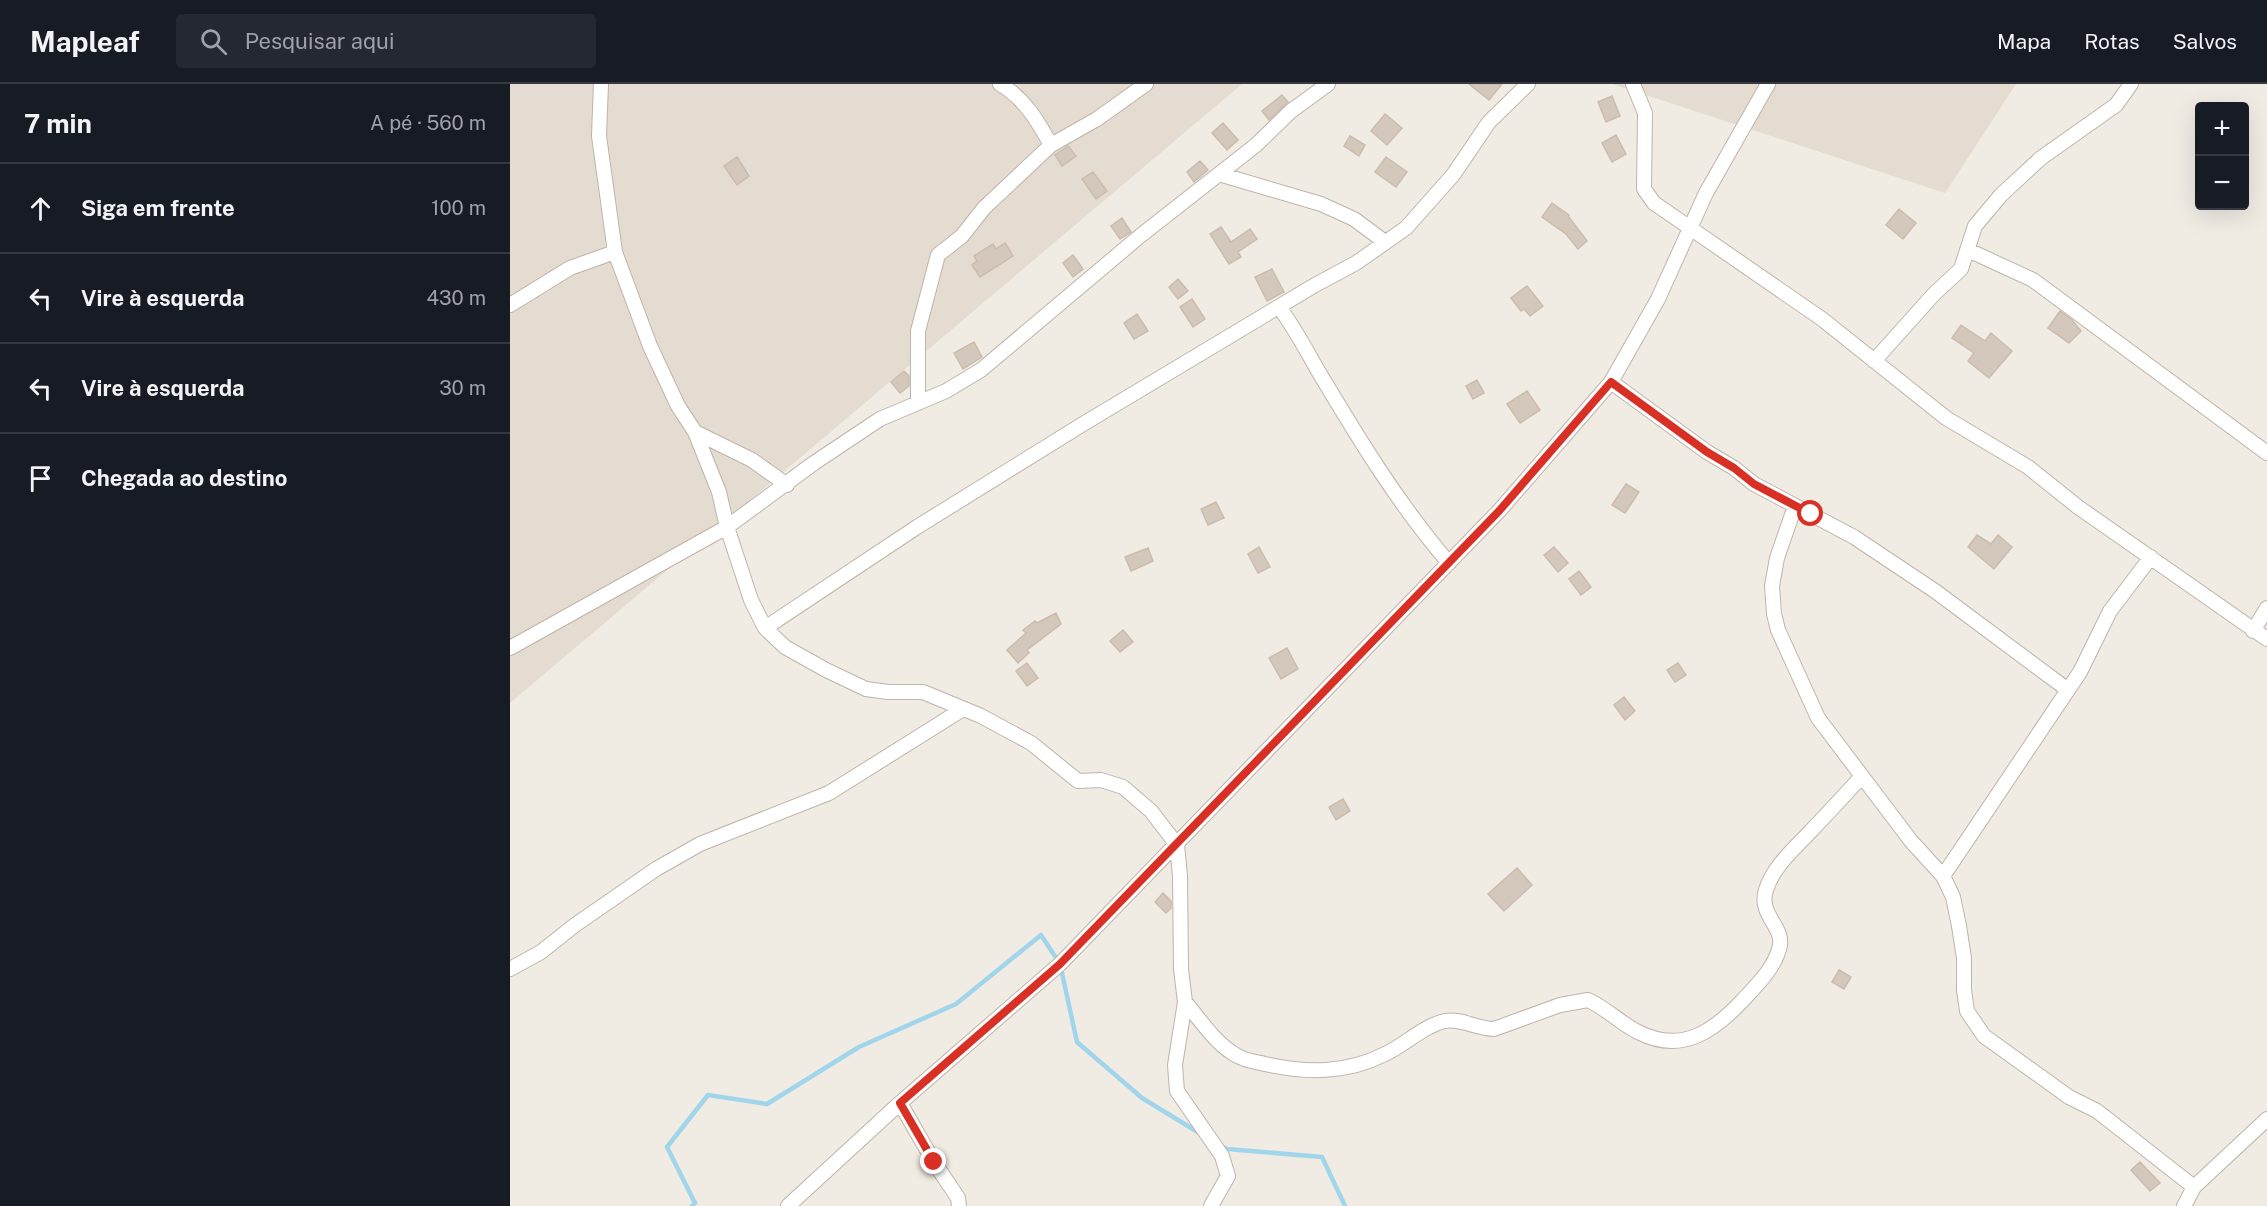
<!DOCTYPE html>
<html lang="pt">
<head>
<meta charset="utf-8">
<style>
	:root { --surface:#171b24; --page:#242831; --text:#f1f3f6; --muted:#9ea1a6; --line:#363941 }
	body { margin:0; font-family:"Public Sans",sans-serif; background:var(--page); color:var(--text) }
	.controls { position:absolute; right:18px; top:18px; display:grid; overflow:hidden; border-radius:6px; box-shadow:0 6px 24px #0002 }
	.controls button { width:54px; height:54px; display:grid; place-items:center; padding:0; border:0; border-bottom:2px solid var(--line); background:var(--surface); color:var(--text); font:30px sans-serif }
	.stop { position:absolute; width:18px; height:18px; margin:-14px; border:4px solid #d93025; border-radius:50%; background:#fff }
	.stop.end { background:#d93025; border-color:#fff; box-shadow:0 2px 6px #0008 }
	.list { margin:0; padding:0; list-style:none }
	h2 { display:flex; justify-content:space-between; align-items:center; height:78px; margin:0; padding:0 24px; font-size:26px }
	h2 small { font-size:20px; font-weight:400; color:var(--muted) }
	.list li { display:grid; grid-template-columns:39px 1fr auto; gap:18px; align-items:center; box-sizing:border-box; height:90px; padding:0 24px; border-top:2px solid var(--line) }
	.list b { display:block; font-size:22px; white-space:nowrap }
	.list em { font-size:20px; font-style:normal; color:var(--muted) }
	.icon { flex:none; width:33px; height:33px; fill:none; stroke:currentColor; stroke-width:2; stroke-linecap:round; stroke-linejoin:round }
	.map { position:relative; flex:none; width:1757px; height:1122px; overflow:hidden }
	header { display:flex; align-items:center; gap:36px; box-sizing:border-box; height:84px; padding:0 30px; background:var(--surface); border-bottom:2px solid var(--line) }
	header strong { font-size:28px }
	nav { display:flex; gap:33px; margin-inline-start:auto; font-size:21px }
	.search { width:420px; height:54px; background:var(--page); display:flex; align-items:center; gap:15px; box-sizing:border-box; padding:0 21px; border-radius:6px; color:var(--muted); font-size:22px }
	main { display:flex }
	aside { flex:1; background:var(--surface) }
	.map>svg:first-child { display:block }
	.residential { fill:#e4dcd1 }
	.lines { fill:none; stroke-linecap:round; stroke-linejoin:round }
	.stream { stroke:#a0d5ec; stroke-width:4.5 }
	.building { fill:#d4c8bc; stroke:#ccbcac; stroke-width:1.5 }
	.minor-casing { stroke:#beb4a9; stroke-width:16 }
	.minor { stroke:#fff; stroke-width:14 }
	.route { stroke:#d93025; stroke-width:8 }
</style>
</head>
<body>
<header>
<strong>Mapleaf</strong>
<div class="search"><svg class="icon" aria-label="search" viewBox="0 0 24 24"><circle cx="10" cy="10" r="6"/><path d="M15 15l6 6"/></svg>Pesquisar aqui</div>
<nav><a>Mapa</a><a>Rotas</a><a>Salvos</a></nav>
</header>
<main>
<aside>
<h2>7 min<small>A pé · 560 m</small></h2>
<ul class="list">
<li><svg class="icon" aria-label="ahead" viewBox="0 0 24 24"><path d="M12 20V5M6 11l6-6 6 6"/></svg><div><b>Siga em frente</b></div><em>100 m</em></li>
<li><svg class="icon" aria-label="left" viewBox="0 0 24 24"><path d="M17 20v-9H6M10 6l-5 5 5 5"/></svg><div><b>Vire à esquerda</b></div><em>430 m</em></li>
<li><svg class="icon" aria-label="left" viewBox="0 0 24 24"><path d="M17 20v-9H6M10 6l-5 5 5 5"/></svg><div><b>Vire à esquerda</b></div><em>30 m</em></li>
<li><svg class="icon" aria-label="arrive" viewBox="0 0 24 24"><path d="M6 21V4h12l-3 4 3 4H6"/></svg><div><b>Chegada ao destino</b></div></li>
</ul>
</aside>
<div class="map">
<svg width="1757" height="1122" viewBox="0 0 1757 1122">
	<rect width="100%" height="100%" fill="#f0ebe3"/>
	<path class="residential" d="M0 0H732L0 619Z
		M1102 0H1506L1435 109Z"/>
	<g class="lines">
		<path class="stream" d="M711 1062 717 1065 812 1073 835 1122
			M182 1122 185 1119 157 1063 198 1011 257 1020 349 963 446 920 531 851 550 880 567 958 632 1014 691 1050"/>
	</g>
	<path class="building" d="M959 0H992L979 16Z
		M772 11 778 18 759 36 752 27Z
		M1102 12 1110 32 1096 38 1088 18Z
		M875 30 892 44 877 61 861 47Z
		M713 39 728 56 717 66 702 49Z
		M1106 51 1116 70 1102 78 1092 59Z
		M840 52 855 61 849 72 834 62Z
		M558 62 566 72 552 82 545 71Z
		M227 73 239 92 227 101 214 82Z
		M876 73 897 88 886 103 865 88Z
		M690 77 698 86 684 98 677 88Z
		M583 88 597 107 586 115 572 95Z
		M1042 119 1059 131 1058 132 1077 157 1068 165 1056 150 1032 133Z
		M1389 125 1406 139 1393 155 1376 141Z
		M612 134 621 148 610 155 601 142Z
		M711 143 721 158 740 145 747 155 728 168 731 173 719 180 700 150Z
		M495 159 503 172 470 193 462 181 467 177 464 172 483 160 486 165Z
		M563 171 573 185 563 193 553 179Z
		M762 185 774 208 757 217 745 193Z
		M668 195 678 207 668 215 659 203Z
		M1017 202 1033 222 1020 232 1014 225 1011 227 1001 214Z
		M682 215 695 235 683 243 670 223Z
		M1550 227 1562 236 1571 247 1559 259 1538 244Z
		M627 230 638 247 624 255 614 239Z
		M1451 241 1475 257 1481 249 1502 267 1479 294 1458 277 1464 269 1442 254Z
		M464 258 472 273 453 285 444 269Z
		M394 287 399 292V302L390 309 381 298Z
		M967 296 974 309 963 315 956 302Z
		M1017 307 1030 326 1010 339 997 320Z
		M1116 400 1129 408 1115 429 1102 421Z
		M706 418 714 434 698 441 691 425Z
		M1467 451 1481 460 1488 451 1502 463 1484 485 1458 463Z
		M749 463 760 483 748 489 738 470Z
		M1044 463 1058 479 1048 488 1034 471Z
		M638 464 643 477 621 487 615 473Z
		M1069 487 1081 503 1071 511 1059 495Z
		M546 529 551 540 517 566 519 569 508 579 497 566 516 549 513 546 525 537 527 539Z
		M613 546 623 558 610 568 600 557Z
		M777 564 788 585 771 595 759 574Z
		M517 579 528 594 517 602 506 587Z
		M1168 579 1176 591 1165 598 1157 586Z
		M1114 613 1125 627 1115 636 1104 621Z
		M833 715 840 727 826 736 819 723Z
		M1007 784 1022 801 994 827 978 810Z
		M653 809 661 817V824L656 829 645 818Z
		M1329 886 1341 893 1334 905 1322 898Z
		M1630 1078 1650 1099 1640 1107 1621 1086Z"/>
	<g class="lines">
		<g class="minor-casing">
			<path id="minor" d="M91 0 89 52 105 168 140 262 168 322 185 348 209 408 217 443 241 516 255 544 275 563 316 586 356 605 378 608H413L471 632 521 659 568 697 591 696 613 703 641 727 667 761 670 792 671 885 675 918 665 981 667 1007 712 1072 718 1092 701 1122
				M490 0C515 15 527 36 541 61
				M1123 0 1135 29 1134 105 1144 119 1312 235 1436 334 1518 383 1568 423 1757 555
				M709 90 811 120 844 135 875 158
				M1458 166 1523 196 1757 369
				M0 221 60 184 105 168
				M769 223C784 243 795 264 807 285 847 352 888 420 939 479
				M1364 277 1424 210 1451 185 1465 142 1491 111 1531 74 1606 21 1621 0
				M1101 298 1197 368 1224 384 1244 400 1344 453 1425 507 1558 606
				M408 319V247L428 171 452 152 474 124 541 61 587 35 636 0
				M185 348 242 376 277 401
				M1285 422 1267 474 1262 502 1264 530 1268 546 1308 634 1401 757 1433 792 1443 813 1449 842 1454 874V906L1457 927 1474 952 1559 1013 1587 1027 1684 1103
				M255 544 407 443 573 340 805 201 846 179 896 144 943 91 979 38 1018 0
				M1743 547 1757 524
				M0 564 217 443 304 379 370 335 436 307 471 286 630 152 746 61 781 27 818 0
				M1433 792 1570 588 1600 527 1641 473
				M0 885 31 868 65 841 146 785 190 760 319 709 453 625
				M675 918C689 934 703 956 721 968 732 976 742 977 755 980 796 989 836 990 875 970 895 961 913 942 935 937 951 934 967 945 984 945L1050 921 1078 916C1096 924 1110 939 1128 948 1171 970 1203 948 1232 917 1246 902 1266 883 1270 861 1273 842 1248 830 1256 806 1263 783 1283 766 1299 749 1317 730 1335 711 1352 692
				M390 1019 424 1078 448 1114 449 1122
				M278 1122 390 1019 550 880 989 427 1101 298 1148 215 1196 109 1258 0
				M1674 1122 1684 1103 1757 1035"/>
		</g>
		<use href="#minor" class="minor"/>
	</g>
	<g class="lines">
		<path class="route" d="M424 1078 390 1019 550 880 989 427 1101 298 1197 368 1224 384 1244 400 1301 430"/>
	</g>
</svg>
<div class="controls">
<button>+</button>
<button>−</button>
</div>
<div class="stop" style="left:1301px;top:430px"></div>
<div class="stop end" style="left:424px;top:1078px"></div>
</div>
</main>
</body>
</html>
